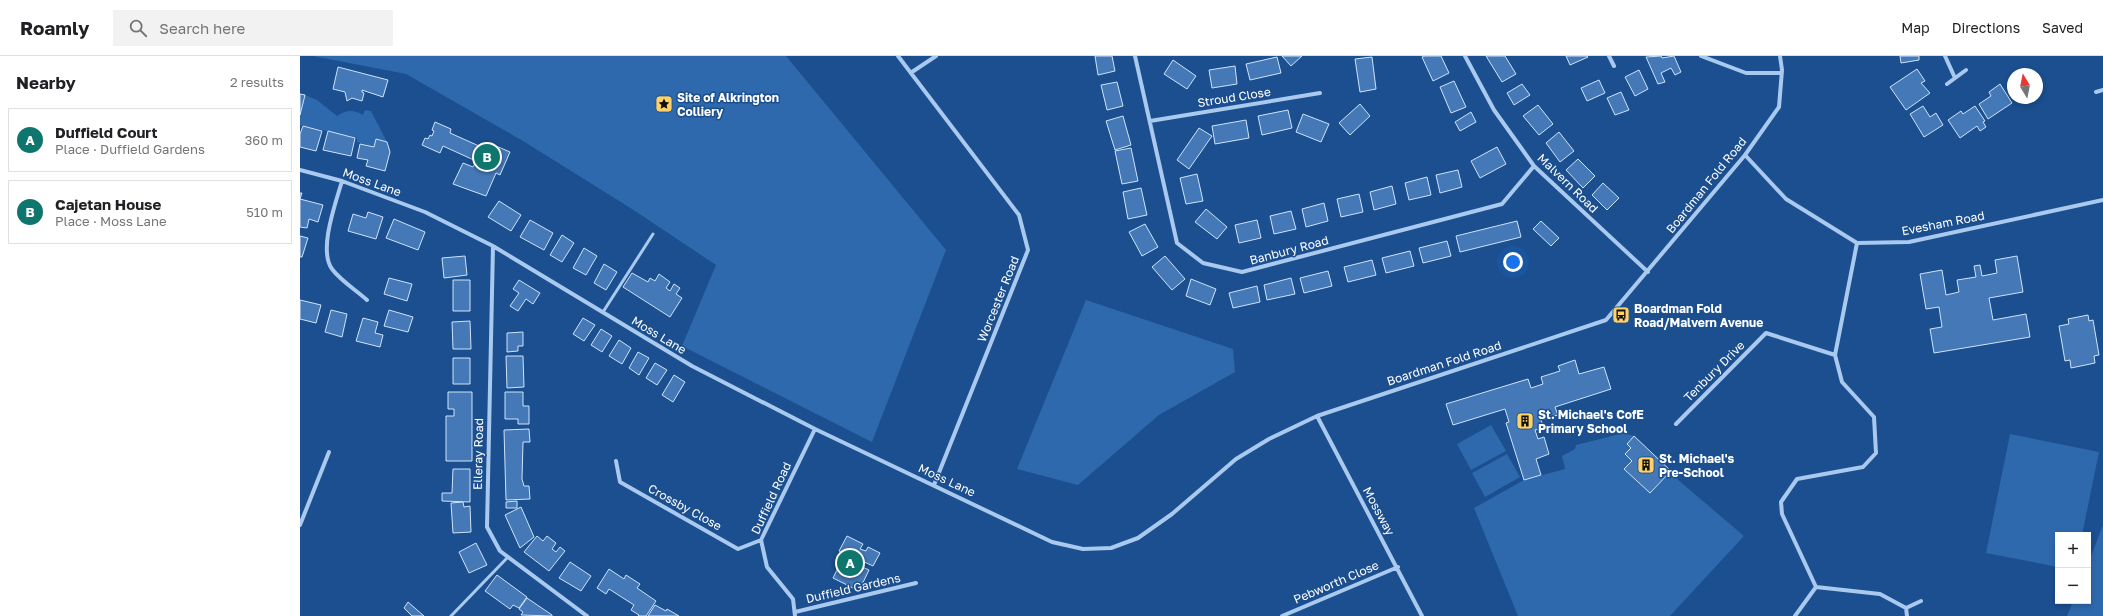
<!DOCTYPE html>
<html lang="en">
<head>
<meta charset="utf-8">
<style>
	:root { --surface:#fff; --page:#f2f2f2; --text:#202124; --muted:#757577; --line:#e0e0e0; --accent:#0f766e }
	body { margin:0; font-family:"Golos Text",sans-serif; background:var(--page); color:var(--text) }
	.controls { position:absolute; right:12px; bottom:12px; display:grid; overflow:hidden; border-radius:0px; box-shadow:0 2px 6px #0003 }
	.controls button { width:36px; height:36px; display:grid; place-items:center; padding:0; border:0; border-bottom:1px solid var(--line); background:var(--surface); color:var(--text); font:20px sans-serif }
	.compass { position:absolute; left:1707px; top:12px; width:36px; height:36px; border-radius:50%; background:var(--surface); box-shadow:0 2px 6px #0003; rotate:350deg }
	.you { position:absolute; left:1213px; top:206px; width:14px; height:14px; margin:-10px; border:3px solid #fff; border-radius:50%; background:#1a73e8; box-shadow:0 0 0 6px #1a73e833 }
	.badge { display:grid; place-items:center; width:26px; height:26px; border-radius:50%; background:var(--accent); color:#fff; font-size:13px; font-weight:700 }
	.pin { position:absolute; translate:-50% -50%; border:2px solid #fff; box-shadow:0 1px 4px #0006 }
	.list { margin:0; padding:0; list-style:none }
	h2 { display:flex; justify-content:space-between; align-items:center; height:52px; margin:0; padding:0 16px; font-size:17px }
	h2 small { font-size:13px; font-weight:400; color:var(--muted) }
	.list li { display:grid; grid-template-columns:26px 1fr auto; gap:12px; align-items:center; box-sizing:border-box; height:64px; margin:0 8px 8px; padding:0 8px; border:1px solid var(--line); border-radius:0px }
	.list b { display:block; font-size:15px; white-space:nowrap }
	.list p { margin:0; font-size:13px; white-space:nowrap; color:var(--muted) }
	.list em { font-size:13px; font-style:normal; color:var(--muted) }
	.icon { flex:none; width:22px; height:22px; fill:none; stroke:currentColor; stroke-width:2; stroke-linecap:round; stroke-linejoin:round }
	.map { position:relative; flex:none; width:1803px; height:560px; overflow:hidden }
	header { display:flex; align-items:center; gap:24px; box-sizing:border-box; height:56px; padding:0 20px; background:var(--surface); border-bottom:1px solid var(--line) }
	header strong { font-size:19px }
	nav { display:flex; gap:22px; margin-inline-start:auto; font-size:14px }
	.search { width:280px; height:36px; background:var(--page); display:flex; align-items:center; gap:10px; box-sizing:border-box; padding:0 14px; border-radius:0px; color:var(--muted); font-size:15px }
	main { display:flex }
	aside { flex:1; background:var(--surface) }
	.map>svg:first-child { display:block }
	.green { fill:#2e69ad }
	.building { fill:#4478b7; stroke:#cfe3fa }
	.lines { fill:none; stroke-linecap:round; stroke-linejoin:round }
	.lane { stroke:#a9c9ee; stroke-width:3 }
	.street { stroke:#a9c9ee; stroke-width:4 }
	.labels { text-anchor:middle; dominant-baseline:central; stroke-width:3; stroke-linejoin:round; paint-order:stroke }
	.poi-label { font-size:12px; font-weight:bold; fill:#fff; stroke:#1b4f8f; text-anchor:start }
	.street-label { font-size:12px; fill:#fff; stroke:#1b4f8f }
</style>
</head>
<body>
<header>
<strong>Roamly</strong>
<div class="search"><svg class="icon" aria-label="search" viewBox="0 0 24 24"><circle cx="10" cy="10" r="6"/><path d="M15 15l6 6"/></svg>Search here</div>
<nav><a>Map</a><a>Directions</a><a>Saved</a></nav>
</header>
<main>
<aside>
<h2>Nearby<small>2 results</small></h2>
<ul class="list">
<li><span class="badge">A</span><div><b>Duffield Court</b><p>Place · Duffield Gardens</p></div><em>360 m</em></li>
<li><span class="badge">B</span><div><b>Cajetan House</b><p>Place · Moss Lane</p></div><em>510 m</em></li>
</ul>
</aside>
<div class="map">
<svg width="1803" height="560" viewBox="0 0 1803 560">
	<rect width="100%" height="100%" fill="#1b4f8f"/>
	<path class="green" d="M13 0H486L646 194 572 386 382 290 416 209 332 153 223 85 106 18Z
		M5 39 17 44 37 60C46 54 53 53 63 59L65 54 71 55 87 86 76 83 74 91 57 86V82L0 69V59Z
		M786 244 933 293 935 316 859 359 778 429 717 413Z
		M1191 369 1206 395 1171 414 1157 388Z
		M1324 377 1334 380 1327 388 1331 392 1332 405 1325 413 1350 437 1370 417 1444 480 1370 560H1218L1174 452 1224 424 1265 413 1262 400 1275 393 1276 389Z
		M1710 378 1799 396 1782 479H1758V511L1686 497Z
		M1207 398 1220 421 1185 441 1172 417Z
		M1803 469V560H1767L1773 545H1788V508Z"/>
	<path class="building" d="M795 0H812L815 15 798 19Z
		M982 0H1002L991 10Z
		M1124 0H1141L1149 17 1133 25 1122 1Z
		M1186 0H1205L1216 18 1202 26Z
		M1266 0H1287L1288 1 1270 9Z
		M1361 0 1362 2 1374 0 1381 16 1375 19 1371 12 1361 17 1365 26 1358 28 1346 1Z
		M1600 0H1619V4L1601 7Z
		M977 1 981 17 950 24 946 8Z
		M1072 1 1076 33 1060 36 1055 3Z
		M873 4 896 20 887 33 864 18Z
		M935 10 937 28 912 32 909 14Z
		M38 11 88 24 83 41 62 34V36L64 37 62 45 52 42 47 45 45 36 33 33Z
		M1617 13 1625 25 1621 27 1630 37 1606 54 1590 31Z
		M1339 14 1348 33 1335 40 1325 21Z
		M1299 24 1305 37 1287 45 1281 32Z
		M1154 25 1166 51 1151 57 1140 31Z
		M817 26 823 50 807 54 801 29Z
		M1222 28 1230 39 1214 49 1207 37Z
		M1700 28 1712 47 1688 63 1679 48 1691 40 1689 36Z
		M1321 36 1329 54 1315 59 1307 42Z
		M0 38 5 39 0 59Z
		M1060 48 1070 60 1050 79 1039 67Z
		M1238 49 1253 68 1239 79 1223 60Z
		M1623 50 1630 61 1636 57 1643 69 1624 81 1610 58Z
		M1675 50 1685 65 1683 66 1686 71 1680 75 1677 70 1660 82 1648 64 1661 55 1663 58Z
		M988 54 992 72 962 79 958 60Z
		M1171 56 1176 66 1160 75 1155 66Z
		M1003 58 1029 68 1021 86 996 76Z
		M823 60 831 89 815 94 806 65Z
		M946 64 949 82 915 88 912 70Z
		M135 66 151 73 150 77 188 94 190 91 194 93 196 90 210 96 200 119 196 117 186 140 153 128 163 107 173 111 176 105 143 90 140 97 122 89 125 82 128 83 130 79 132 80 134 75 132 74Z
		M3 70 22 75 16 95 0 91V78Z
		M899 72 912 80 889 113 877 104Z
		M28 75 55 82 51 100 23 94Z
		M1259 76 1274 95 1260 106 1246 87Z
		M76 83 87 86 90 96 85 115 66 110 68 104 57 102 60 88 74 91Z
		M1197 91 1206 108 1180 122 1171 105Z
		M831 92 838 125 822 128 815 95Z
		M1278 103 1295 120 1283 132 1266 114Z
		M1158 114 1162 131 1140 137 1136 119Z
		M897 118 903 145 886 148 880 122Z
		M1127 121 1131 139 1109 144 1105 127Z
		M1303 127 1319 142 1307 154 1292 139Z
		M1092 130 1096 148 1074 154 1070 136Z
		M841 132 847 159 828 163 823 136Z
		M0 137H2L0 143 23 149 18 166 9 163 7 172 0 171Z
		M1059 138 1063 156 1041 161 1037 143Z
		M199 145 221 159 211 175 188 161Z
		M1024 147 1028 165 1006 171 1002 153Z
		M906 153 927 171 917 183 895 166Z
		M991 155 996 173 974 178 970 160Z
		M68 156 83 161 76 183 48 175 53 158 66 162Z
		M94 163 125 176 118 194 86 182Z
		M230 164 253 177 244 194 220 181Z
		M957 164 961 182 939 187 935 169Z
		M1217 165 1221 181 1160 196 1156 180Z
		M1241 165 1259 182 1251 190 1233 173Z
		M845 168 858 191 842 200 829 176Z
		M262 179 274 187 262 206 250 199Z
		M0 180 8 182 2 201H0Z
		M1147 185 1151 200 1123 207 1119 192Z
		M284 192 297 200 286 219 273 212Z
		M1110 195 1114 210 1086 217 1082 202Z
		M165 200 167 219 144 222 142 202Z
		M865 200 885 223 872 234 852 211Z
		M1717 200 1723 236 1689 242 1693 264 1726 258 1730 281 1634 297 1630 273 1642 271 1639 251 1626 253 1620 218 1642 214 1646 239 1659 236 1657 224 1676 221 1674 210 1680 209 1682 220 1697 217 1695 204Z
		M1072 204 1076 219 1048 226 1044 211Z
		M304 208 317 216 306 234 294 227Z
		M1028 215 1032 230 1004 237 1000 222Z
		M332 217 348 226 350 222 355 225 359 218 370 226 366 232 370 235 374 228 380 232 376 238 382 242 370 261 323 231Z
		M89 222 112 228 107 245 84 238Z
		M991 222 995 238 967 244 964 229Z
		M891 223 916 233 910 249 886 240Z
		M153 224H170V255H153Z
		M219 224 240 237 233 248 226 243 218 255 210 250 219 237 213 233Z
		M957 230 960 246 933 252 929 237Z
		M0 244 21 249 16 267 0 263Z
		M31 254 47 258 42 281 25 276Z
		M89 254 113 261 108 276 84 270Z
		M1788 259 1789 265 1793 264 1799 299 1794 300 1795 307 1771 312 1770 304 1765 305 1759 270 1769 268 1768 263Z
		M63 262 78 266 75 277 83 279 80 291 56 285Z
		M283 262 295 269 284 285 273 278Z
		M170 265 171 293H153L152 266Z
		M301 273 312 280 302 296 291 289Z
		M223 276V290H218V295L207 296V277Z
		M319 284 331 292 322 308 309 300Z
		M338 296 349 302 339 319 329 312Z
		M206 300H223L224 331 207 332Z
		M153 302H170V328H153Z
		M1275 304 1279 318 1304 311 1311 333 1255 351 1258 359 1241 364 1244 372 1235 374 1238 383 1244 381 1249 398 1236 403 1241 419 1224 424 1206 367 1209 366 1205 353 1153 369 1146 348 1228 323 1231 332 1243 328 1241 321 1260 315 1258 310Z
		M355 307 367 314 357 329 346 322Z
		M374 319 385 326 373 346 362 339Z
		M148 336H172V405H146V360H154V353H148Z
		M205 336H223V350H229V368H218V363H205Z
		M229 373 230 386H223L222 423 224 430H229L230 443 206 444 204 374Z
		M1334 380 1371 415 1350 437 1324 413 1332 405 1325 398 1331 392 1327 388Z
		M153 413H170V446L142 445V437H152Z
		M217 445V452H206V446Z
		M163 446 164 451 170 450 171 476 153 477 151 447Z
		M221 451 234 481 220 492 205 459Z
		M237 480 243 485 247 480 256 487 252 493 256 496 260 491 265 495 249 515 224 496Z
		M547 480 563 488 560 493 566 495 568 491 580 497 573 510 560 504 558 509 569 514 559 535 533 522 544 500 554 505 555 503 539 495Z
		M176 487 187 509 169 517 159 496Z
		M270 506 291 520 281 535 259 522Z
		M309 513 324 523 326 519 340 528 337 532 356 545 346 560H338L339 559 331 554 334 549 309 533 306 538 297 532Z
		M197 519 227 541 219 552 213 549 210 553 185 535Z
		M227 542 252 559V560L221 559 223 556 219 553Z
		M108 546 124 560H112L104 552Z
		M355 549 366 555 367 553 379 560H348Z"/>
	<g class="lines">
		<path class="lane" d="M303 256 353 178
			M151 560 208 501"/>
		<path class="street" d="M598 0 719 159 728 194 634 429
			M835 0 877 187 903 207 942 216 1202 148 1234 110
			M1165 0 1194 54 1234 110 1348 216
			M1309 0 1314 10
			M1401 0 1446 17H1481
			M1645 0 1655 22
			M612 16 636 0
			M1647 28 1666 14
			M1796 36 1803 34
			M850 65 1020 37
			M1445 99 1486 143 1557 187 1609 186 1803 144
			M0 114 42 125 125 156 193 190 392 310 515 373 752 486 783 493 811 492 838 482 872 458 936 403 969 383 1017 360 1306 264 1445 99 1479 51 1482 14 1480 0
			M42 125C36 146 18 194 32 213 41 225 56 234 67 244
			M193 190 187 471 200 495 287 560
			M1017 360 1122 560
			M1376 368 1466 277 1535 299
			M316 405 320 426 438 493 461 484
			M0 469 29 396
			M1516 531 1580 538 1606 552 1607 560
			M1606 552 1621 545
			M495 556 616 527
			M495 560 493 543 467 511 461 484 515 373
			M982 560 1098 511
			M1495 560 1516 531 1482 458 1481 446 1497 423 1563 411 1576 397 1574 361 1542 326 1535 299 1557 187"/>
	</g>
	<defs>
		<g id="sight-square" transform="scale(0.9)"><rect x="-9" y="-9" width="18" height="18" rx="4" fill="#ffd166" stroke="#1b4f8f"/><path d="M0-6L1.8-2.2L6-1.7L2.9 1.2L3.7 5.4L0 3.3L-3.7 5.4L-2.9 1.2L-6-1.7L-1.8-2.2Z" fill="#111"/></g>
		<g id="bus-square" transform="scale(0.9)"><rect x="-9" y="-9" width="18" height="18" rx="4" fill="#ffd166" stroke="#1b4f8f"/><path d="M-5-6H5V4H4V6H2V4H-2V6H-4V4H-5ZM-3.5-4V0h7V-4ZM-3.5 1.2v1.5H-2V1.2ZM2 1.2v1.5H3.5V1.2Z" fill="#111"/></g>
		<g id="building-square" transform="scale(0.9)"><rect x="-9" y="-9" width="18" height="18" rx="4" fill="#ffd166" stroke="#1b4f8f"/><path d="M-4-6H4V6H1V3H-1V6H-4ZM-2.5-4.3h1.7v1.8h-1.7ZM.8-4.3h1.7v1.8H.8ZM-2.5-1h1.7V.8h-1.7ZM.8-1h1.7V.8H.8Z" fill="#111"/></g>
	</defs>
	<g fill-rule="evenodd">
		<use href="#sight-square" x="364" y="48"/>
		<use href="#bus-square" x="1321" y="259"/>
		<use href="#building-square" x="1225" y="365"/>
		<use href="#building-square" x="1346" y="409"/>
	</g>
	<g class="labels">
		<g class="poi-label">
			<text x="377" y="41">Site of Alkrington<tspan x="377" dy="14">Colliery</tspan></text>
			<text x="1334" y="252">Boardman Fold<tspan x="1334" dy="14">Road/Malvern Avenue</tspan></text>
			<text x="1238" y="358">St. Michael's CofE<tspan x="1238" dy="14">Primary School</tspan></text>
			<text x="1359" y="402">St. Michael's<tspan x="1359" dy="14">Pre-School</tspan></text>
		</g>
		<g class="street-label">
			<text transform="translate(934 41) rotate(-9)">Stroud Close</text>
			<text transform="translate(72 126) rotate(20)">Moss Lane</text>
			<text transform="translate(1268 127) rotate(44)">Malvern Road</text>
			<text transform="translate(1406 129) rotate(-51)">Boardman Fold Road</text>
			<text transform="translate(1643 167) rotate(-11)">Evesham Road</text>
			<text transform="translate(989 194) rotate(-15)">Banbury Road</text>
			<text transform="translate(698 243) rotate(-68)">Worcester Road</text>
			<text transform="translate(359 279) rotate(31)">Moss Lane</text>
			<text transform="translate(1144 307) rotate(-18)">Boardman Fold Road</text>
			<text transform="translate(1414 315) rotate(-45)">Tenbury Drive</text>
			<text transform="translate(178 398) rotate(-89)">Elleray Road</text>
			<text transform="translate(647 424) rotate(25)">Moss Lane</text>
			<text transform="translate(471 442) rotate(-65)">Duffield Road</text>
			<text transform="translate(385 451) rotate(29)">Crossby Close</text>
			<text transform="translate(1079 455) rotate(62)">Mossway</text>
			<text transform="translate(1036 526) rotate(-23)">Pebworth Close</text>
			<text transform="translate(553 532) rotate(-13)">Duffield Gardens</text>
		</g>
	</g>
</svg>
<div class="controls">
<button>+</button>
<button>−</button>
</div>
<svg class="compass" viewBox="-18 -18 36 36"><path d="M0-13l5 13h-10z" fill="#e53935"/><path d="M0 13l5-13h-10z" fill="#757577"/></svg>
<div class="you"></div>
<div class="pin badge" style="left:550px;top:507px">A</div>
<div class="pin badge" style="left:187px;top:101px">B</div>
</div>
</main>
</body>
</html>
